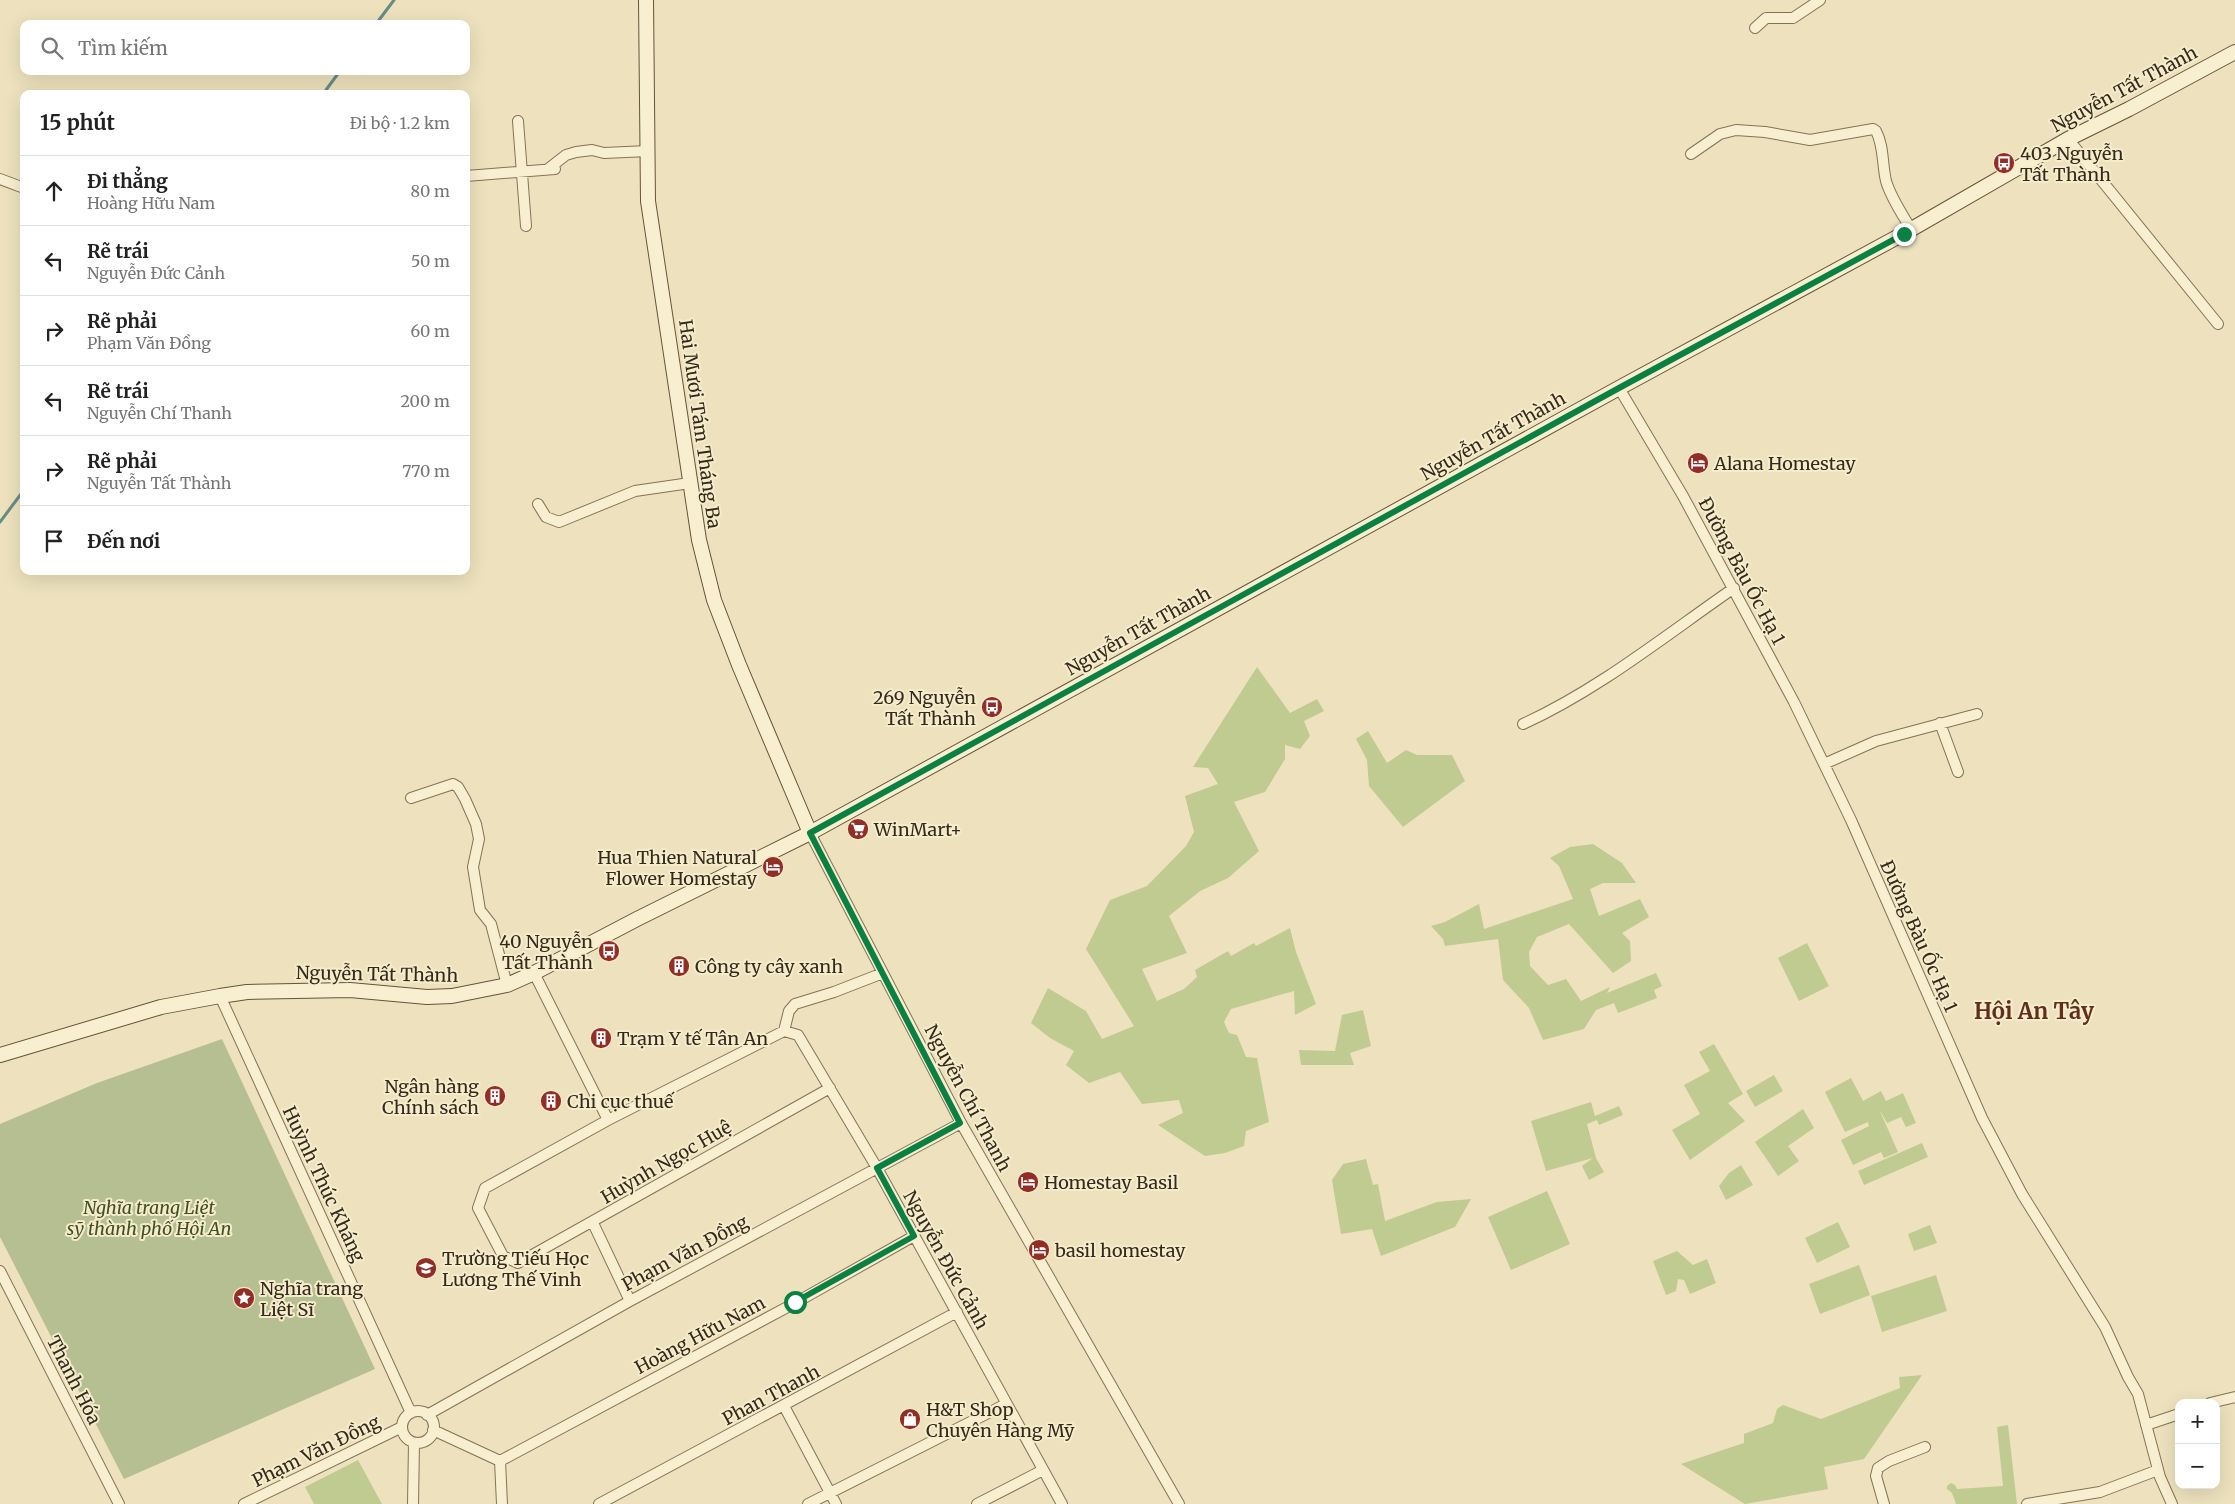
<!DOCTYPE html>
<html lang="vi">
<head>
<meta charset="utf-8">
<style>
	:root { --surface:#fff; --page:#f6f6f6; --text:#222; --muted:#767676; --line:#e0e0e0 }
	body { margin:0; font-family:Merriweather,serif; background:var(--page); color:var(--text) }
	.controls { position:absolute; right:15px; bottom:15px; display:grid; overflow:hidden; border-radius:10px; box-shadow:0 5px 20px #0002 }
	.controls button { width:45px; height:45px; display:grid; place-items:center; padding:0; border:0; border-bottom:1px solid var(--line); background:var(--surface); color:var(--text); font:25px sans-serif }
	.stop { position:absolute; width:15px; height:15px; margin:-11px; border:4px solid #0b8043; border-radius:50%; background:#fff }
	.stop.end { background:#0b8043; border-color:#fff; box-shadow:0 1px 5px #0008 }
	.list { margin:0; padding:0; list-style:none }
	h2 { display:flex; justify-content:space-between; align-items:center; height:65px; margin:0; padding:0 20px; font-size:21px }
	h2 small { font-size:16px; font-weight:400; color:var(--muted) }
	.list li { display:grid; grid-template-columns:32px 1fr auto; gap:15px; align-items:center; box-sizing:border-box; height:70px; padding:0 20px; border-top:1px solid var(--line) }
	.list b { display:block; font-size:19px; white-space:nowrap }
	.list p { margin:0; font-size:16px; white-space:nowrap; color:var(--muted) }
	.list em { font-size:16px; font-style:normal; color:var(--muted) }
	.icon { flex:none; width:28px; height:28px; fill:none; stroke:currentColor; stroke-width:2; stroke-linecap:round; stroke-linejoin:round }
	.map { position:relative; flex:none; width:2235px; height:1504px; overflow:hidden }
	.search { position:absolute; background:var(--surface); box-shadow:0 5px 20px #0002; left:20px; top:20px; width:450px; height:55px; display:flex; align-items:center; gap:12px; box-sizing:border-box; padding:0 18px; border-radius:10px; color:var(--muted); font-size:19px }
	.panel { position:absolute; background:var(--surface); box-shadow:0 5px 20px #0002; left:20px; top:90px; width:450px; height:485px; border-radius:10px }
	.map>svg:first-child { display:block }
	.green { fill:#c0cb91 }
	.cemetery { fill:#b6bf91 }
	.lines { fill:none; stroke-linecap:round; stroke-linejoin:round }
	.stream { stroke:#698c85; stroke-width:3 }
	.street-casing { stroke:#857256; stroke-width:12 }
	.secondary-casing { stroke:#66533a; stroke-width:16 }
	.street { stroke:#f8efd0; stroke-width:10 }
	.secondary { stroke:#f8efd0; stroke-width:14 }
	.route { stroke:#0b8043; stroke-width:6 }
	.labels { text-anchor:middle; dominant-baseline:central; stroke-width:4; stroke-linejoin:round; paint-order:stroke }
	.street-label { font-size:18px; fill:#34291b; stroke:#f5eccc }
	.poi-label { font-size:18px; fill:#34291b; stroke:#f5eccc; text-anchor:start }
	.park-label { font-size:18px; font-style:italic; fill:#415022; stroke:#f5eccc }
	.district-label { font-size:22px; font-weight:bold; fill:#602e1b; stroke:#f5eccc }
</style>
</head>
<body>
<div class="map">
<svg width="2235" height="1504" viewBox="0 0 2235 1504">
	<rect width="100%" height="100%" fill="#ede2bd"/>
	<path class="green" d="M1257 667 1290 713 1317 699 1324 711 1304 721 1310 736 1300 749 1285 745V759L1265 792 1234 802 1259 851 1228 878 1200 891 1169 916 1187 953 1142 969 1157 1001 1184 989 1197 977 1195 970 1228 951 1231 956 1254 943 1256 946 1290 928 1296 952 1316 1004 1295 1015 1294 991 1231 1009 1224 1022 1229 1033 1237 1035 1246 1057 1257 1058 1269 1122 1246 1131 1244 1146 1225 1153 1205 1156 1158 1125 1183 1113 1179 1100 1142 1104 1120 1072 1089 1083 1066 1065 1074 1051 1050 1038 1031 1023 1048 988 1086 1011 1102 1039 1134 1026 1086 949 1110 900 1147 886 1186 846 1194 832 1185 796 1218 784 1208 768 1193 767Z
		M1368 731 1387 763 1406 750 1417 755H1452L1465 781 1403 827 1369 786 1367 760 1356 739Z
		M1593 844 1622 863 1636 883H1603L1590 889 1599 916 1640 899 1649 917 1622 933 1630 941 1631 961 1613 973 1569 924 1537 937 1529 952 1530 966 1548 985 1566 979 1581 1001 1610 987 1607 993 1656 973 1662 986 1654 990 1657 998 1618 1013 1614 1003 1596 1010 1584 1029 1543 1040 1529 1008 1503 980 1498 939 1445 946 1443 939 1431 926 1445 922 1479 904 1484 929 1573 899 1559 866 1550 858 1570 847Z
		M1807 943 1829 986 1799 1001 1778 958Z
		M1363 1010 1371 1046 1350 1053 1354 1065H1301L1299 1050 1335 1051 1342 1015Z
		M1714 1044 1743 1094 1728 1103 1745 1121 1690 1160 1672 1130 1700 1114 1684 1085 1710 1071 1699 1052Z
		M1774 1075 1783 1091 1755 1107 1746 1091Z
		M1851 1078 1863 1101 1881 1091 1886 1101 1903 1093 1916 1123 1906 1127 1901 1117 1887 1123 1879 1109 1898 1152 1884 1158 1881 1152 1853 1165 1841 1140 1869 1126 1868 1122 1845 1132 1825 1092Z
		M1591 1102 1595 1116 1619 1106 1623 1115 1599 1125 1597 1120 1587 1124 1596 1158 1604 1172 1589 1180 1582 1166 1593 1158 1546 1171 1531 1121Z
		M1803 1109 1814 1128 1788 1146 1799 1161 1778 1176 1755 1142Z
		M1922 1143 1928 1157 1864 1185 1858 1171Z
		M1366 1159 1373 1185 1378 1184 1385 1221 1437 1202 1471 1199 1455 1227 1381 1256 1372 1229 1341 1234 1332 1180 1343 1164Z
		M1741 1165 1753 1185 1726 1200 1719 1186 1729 1173Z
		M1547 1191 1570 1244 1511 1270 1488 1217Z
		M1838 1222 1850 1247 1817 1263 1805 1238Z
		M1930 1225 1937 1243 1914 1251 1908 1234Z
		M1677 1251 1693 1265 1707 1259 1716 1283 1690 1294 1684 1280 1678 1279 1676 1291 1666 1295 1653 1261Z
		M1859 1265 1870 1295 1820 1314 1809 1284Z
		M1936 1275 1947 1311 1882 1332 1871 1296Z
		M1922 1375 1864 1459 1824 1467 1828 1489 1745 1504 1681 1464 1744 1443V1434L1773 1423 1777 1409 1783 1405 1821 1419 1900 1388 1899 1377Z
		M2008 1425 2017 1504H1956L1952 1493 1947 1489V1486L1951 1483 1955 1485 1957 1489 2003 1486 1997 1427Z
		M358 1460 382 1504H314L305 1487Z"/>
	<path class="cemetery" d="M222 1039 375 1369 124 1479 0 1237V1124L97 1083Z"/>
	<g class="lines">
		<path class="stream" d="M376 24 394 0
			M323 94 340 71
			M0 522 24 490"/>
		<g class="street-casing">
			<path id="street" d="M1755 28 1766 18H1793L1820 0
				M518 121 526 226
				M2068 139 2218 324
				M1691 154 1720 134 1736 130 1765 132 1810 140 1873 129 1876 131C1884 146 1882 164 1886 181 1891 198 1902 214 1911 229
				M548 169 566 155 576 152 592 150 604 153 648 151
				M466 176 555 169
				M0 179 24 188
				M1619 388 1683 496 1794 702 1851 820 1982 1118 2022 1194 2105 1327 2128 1377 2138 1394 2160 1477 2172 1504
				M538 504 546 517 559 522 635 491 690 483
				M1940 723 1958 772
				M1523 724C1598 690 1666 635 1734 588
				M1824 764 1876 741 1977 714
				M411 798 453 784 458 787 465 799 476 824 479 839 473 867 480 910 491 924 507 985
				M810 833 961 1123 1179 1504
				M534 973 608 1120
				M220 996 411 1413
				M784 1031 789 1011 795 1004 834 992 883 973
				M830 1088 518 1263 503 1256 478 1208 485 1188 608 1120 784 1031 798 1035 877 1168 1062 1504
				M593 1223 630 1301
				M0 1271 119 1504
				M2210 1403 2235 1397
				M784 1406 836 1504
				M402 1427a16 16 0 1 1 32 0a16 16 0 1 1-32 0Z
				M427 1415 630 1301 961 1123
				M2146 1425 2179 1414
				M433 1430 500 1461
				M500 1461 795 1303 914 1236
				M500 1461 502 1504
				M244 1504 402 1427
				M413 1504 414 1443
				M599 1504 957 1312
				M808 1504 1006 1404
				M977 1504 1043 1470
				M1884 1504 1876 1476 1878 1468 1889 1461 1925 1447
				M2027 1504 2100 1492 2158 1470"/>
		</g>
		<g class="secondary-casing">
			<path id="secondary" d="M646 0 648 201 699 540 714 600 739 665 810 833
				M0 1055 161 1007 220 996 247 992 350 990 427 997 452 996 507 985 534 973 637 919 810 833 1619 388 1903 234 2068 139 2129 109 2235 52"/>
		</g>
		<use href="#street" class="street"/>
		<use href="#secondary" class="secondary"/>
	</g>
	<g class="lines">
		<path class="route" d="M795 1302 914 1236 877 1168 960 1123 810 833 1619 388 1904 234"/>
	</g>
	<defs>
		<g id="bus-disc" transform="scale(1.125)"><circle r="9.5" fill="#932e27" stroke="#f5eccc"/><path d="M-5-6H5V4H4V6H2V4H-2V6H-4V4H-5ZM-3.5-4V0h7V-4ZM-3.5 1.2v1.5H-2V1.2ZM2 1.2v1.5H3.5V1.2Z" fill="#fff"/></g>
		<g id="hotel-disc" transform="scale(1.125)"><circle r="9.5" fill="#932e27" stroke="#f5eccc"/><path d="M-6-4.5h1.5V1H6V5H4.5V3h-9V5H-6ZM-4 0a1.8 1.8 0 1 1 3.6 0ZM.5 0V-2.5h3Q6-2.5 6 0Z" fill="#fff"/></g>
		<g id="supermarket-disc" transform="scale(1.125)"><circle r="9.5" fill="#932e27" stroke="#f5eccc"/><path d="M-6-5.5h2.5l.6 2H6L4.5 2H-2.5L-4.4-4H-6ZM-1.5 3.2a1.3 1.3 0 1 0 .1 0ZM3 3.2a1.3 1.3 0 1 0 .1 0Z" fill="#fff"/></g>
		<g id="building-disc" transform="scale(1.125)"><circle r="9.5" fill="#932e27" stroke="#f5eccc"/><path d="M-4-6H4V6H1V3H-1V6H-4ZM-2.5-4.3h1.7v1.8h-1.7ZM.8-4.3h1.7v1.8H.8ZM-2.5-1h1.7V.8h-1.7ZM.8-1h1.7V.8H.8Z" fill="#fff"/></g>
		<g id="school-disc" transform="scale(1.125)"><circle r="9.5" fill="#932e27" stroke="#f5eccc"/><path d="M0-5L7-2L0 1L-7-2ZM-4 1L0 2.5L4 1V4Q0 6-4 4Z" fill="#fff"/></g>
		<g id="sight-disc" transform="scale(1.125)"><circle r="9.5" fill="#932e27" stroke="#f5eccc"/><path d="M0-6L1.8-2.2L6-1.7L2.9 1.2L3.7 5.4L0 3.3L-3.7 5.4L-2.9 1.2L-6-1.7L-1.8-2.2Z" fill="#fff"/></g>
		<g id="shop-disc" transform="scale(1.125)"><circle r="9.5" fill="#932e27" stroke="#f5eccc"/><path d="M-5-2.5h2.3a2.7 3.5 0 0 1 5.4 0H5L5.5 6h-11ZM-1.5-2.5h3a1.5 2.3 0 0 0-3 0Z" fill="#fff"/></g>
	</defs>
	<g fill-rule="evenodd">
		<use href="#bus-disc" x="2004" y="163"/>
		<use href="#hotel-disc" x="1698" y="463"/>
		<use href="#bus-disc" x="992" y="707"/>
		<use href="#supermarket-disc" x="858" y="829"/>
		<use href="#hotel-disc" x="773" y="867"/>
		<use href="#bus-disc" x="609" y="951"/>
		<use href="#building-disc" x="679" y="966"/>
		<use href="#building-disc" x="601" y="1038"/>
		<use href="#building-disc" x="495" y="1096"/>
		<use href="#building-disc" x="551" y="1101"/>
		<use href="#hotel-disc" x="1028" y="1182"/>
		<use href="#hotel-disc" x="1039" y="1250"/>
		<use href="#school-disc" x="426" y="1268"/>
		<use href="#sight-disc" x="244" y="1298"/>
		<use href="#shop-disc" x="910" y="1419"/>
	</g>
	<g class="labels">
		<g class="street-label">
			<text transform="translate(2124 89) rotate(-28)">Nguyễn Tất Thành</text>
			<text transform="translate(700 424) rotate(82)">Hai Mươi Tám Tháng Ba</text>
			<text transform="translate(1493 436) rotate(-29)">Nguyễn Tất Thành</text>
			<text transform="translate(1742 571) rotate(62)">Đường Bàu Ốc Hạ 1</text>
			<text transform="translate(1138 631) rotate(-29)">Nguyễn Tất Thành</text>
			<text transform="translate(1919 936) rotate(66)">Đường Bàu Ốc Hạ 1</text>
			<text transform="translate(377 974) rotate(1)">Nguyễn Tất Thành</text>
			<text transform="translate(968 1098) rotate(62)">Nguyễn Chí Thanh</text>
			<text transform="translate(666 1162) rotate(-30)">Huỳnh Ngọc Huệ</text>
			<text transform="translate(324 1184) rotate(65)">Huỳnh Thúc Kháng</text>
			<text transform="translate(685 1253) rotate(-28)">Phạm Văn Đồng</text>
			<text transform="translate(946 1260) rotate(61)">Nguyễn Đức Cảnh</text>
			<text transform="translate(700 1335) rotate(-28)">Hoàng Hữu Nam</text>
			<text transform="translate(74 1380) rotate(63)">Thanh Hóa</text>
			<text transform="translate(771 1395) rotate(-28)">Phan Thanh</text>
			<text transform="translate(316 1451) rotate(-26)">Phạm Văn Đồng</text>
		</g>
		<g class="poi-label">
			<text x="2020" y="153">403 Nguyễn<tspan x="2020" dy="21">Tất Thành</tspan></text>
			<text x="1714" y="463">Alana Homestay</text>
			<text x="976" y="697" text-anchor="end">269 Nguyễn<tspan x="976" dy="21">Tất Thành</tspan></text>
			<text x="874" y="829">WinMart+</text>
			<text x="757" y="857" text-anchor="end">Hua Thien Natural<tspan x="757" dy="21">Flower Homestay</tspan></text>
			<text x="593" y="941" text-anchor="end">40 Nguyễn<tspan x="593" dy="21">Tất Thành</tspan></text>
			<text x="695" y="966">Công ty cây xanh</text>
			<text x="617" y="1038">Trạm Y tế Tân An</text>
			<text x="479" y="1086" text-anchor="end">Ngân hàng<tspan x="479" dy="21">Chính sách</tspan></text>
			<text x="567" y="1101">Chi cục thuế</text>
			<text x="1044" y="1182">Homestay Basil</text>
			<text x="1055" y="1250">basil homestay</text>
			<text x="442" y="1258">Trường Tiếu Học<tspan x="442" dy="21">Lương Thế Vinh</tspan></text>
			<text x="260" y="1288">Nghĩa trang<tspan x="260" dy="21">Liệt Sĩ</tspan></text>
			<text x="926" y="1409">H&amp;T Shop<tspan x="926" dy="21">Chuyên Hàng Mỹ</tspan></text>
		</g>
		<g class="park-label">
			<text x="149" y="1207">Nghĩa trang Liệt<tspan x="149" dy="21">sỹ thành phố Hội An</tspan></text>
		</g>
		<g class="district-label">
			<text x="2034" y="1011">Hội An Tây</text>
		</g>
	</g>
</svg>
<div class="controls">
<button>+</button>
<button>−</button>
</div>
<div class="stop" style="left:795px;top:1302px"></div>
<div class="stop end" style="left:1904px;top:234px"></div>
<div class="search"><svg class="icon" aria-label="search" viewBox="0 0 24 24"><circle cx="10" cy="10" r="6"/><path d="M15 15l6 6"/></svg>Tìm kiếm</div>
<section class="panel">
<h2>15 phút<small>Đi bộ · 1.2 km</small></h2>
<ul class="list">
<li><svg class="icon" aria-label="ahead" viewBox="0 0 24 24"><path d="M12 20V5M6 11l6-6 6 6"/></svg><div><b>Đi thẳng</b><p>Hoàng Hữu Nam</p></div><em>80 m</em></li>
<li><svg class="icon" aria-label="left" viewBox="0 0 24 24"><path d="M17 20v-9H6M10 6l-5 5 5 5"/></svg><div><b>Rẽ trái</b><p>Nguyễn Đức Cảnh</p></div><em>50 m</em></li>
<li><svg class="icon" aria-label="right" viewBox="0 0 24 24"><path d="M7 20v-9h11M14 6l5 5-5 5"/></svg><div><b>Rẽ phải</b><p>Phạm Văn Đồng</p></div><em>60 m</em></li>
<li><svg class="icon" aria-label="left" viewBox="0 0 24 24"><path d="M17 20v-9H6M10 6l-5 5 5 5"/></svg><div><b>Rẽ trái</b><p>Nguyễn Chí Thanh</p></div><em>200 m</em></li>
<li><svg class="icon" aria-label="right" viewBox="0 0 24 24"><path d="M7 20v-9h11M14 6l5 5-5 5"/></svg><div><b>Rẽ phải</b><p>Nguyễn Tất Thành</p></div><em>770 m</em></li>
<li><svg class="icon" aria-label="arrive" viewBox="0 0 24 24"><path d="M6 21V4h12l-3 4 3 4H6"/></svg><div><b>Đến nơi</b></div></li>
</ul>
</section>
</div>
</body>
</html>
